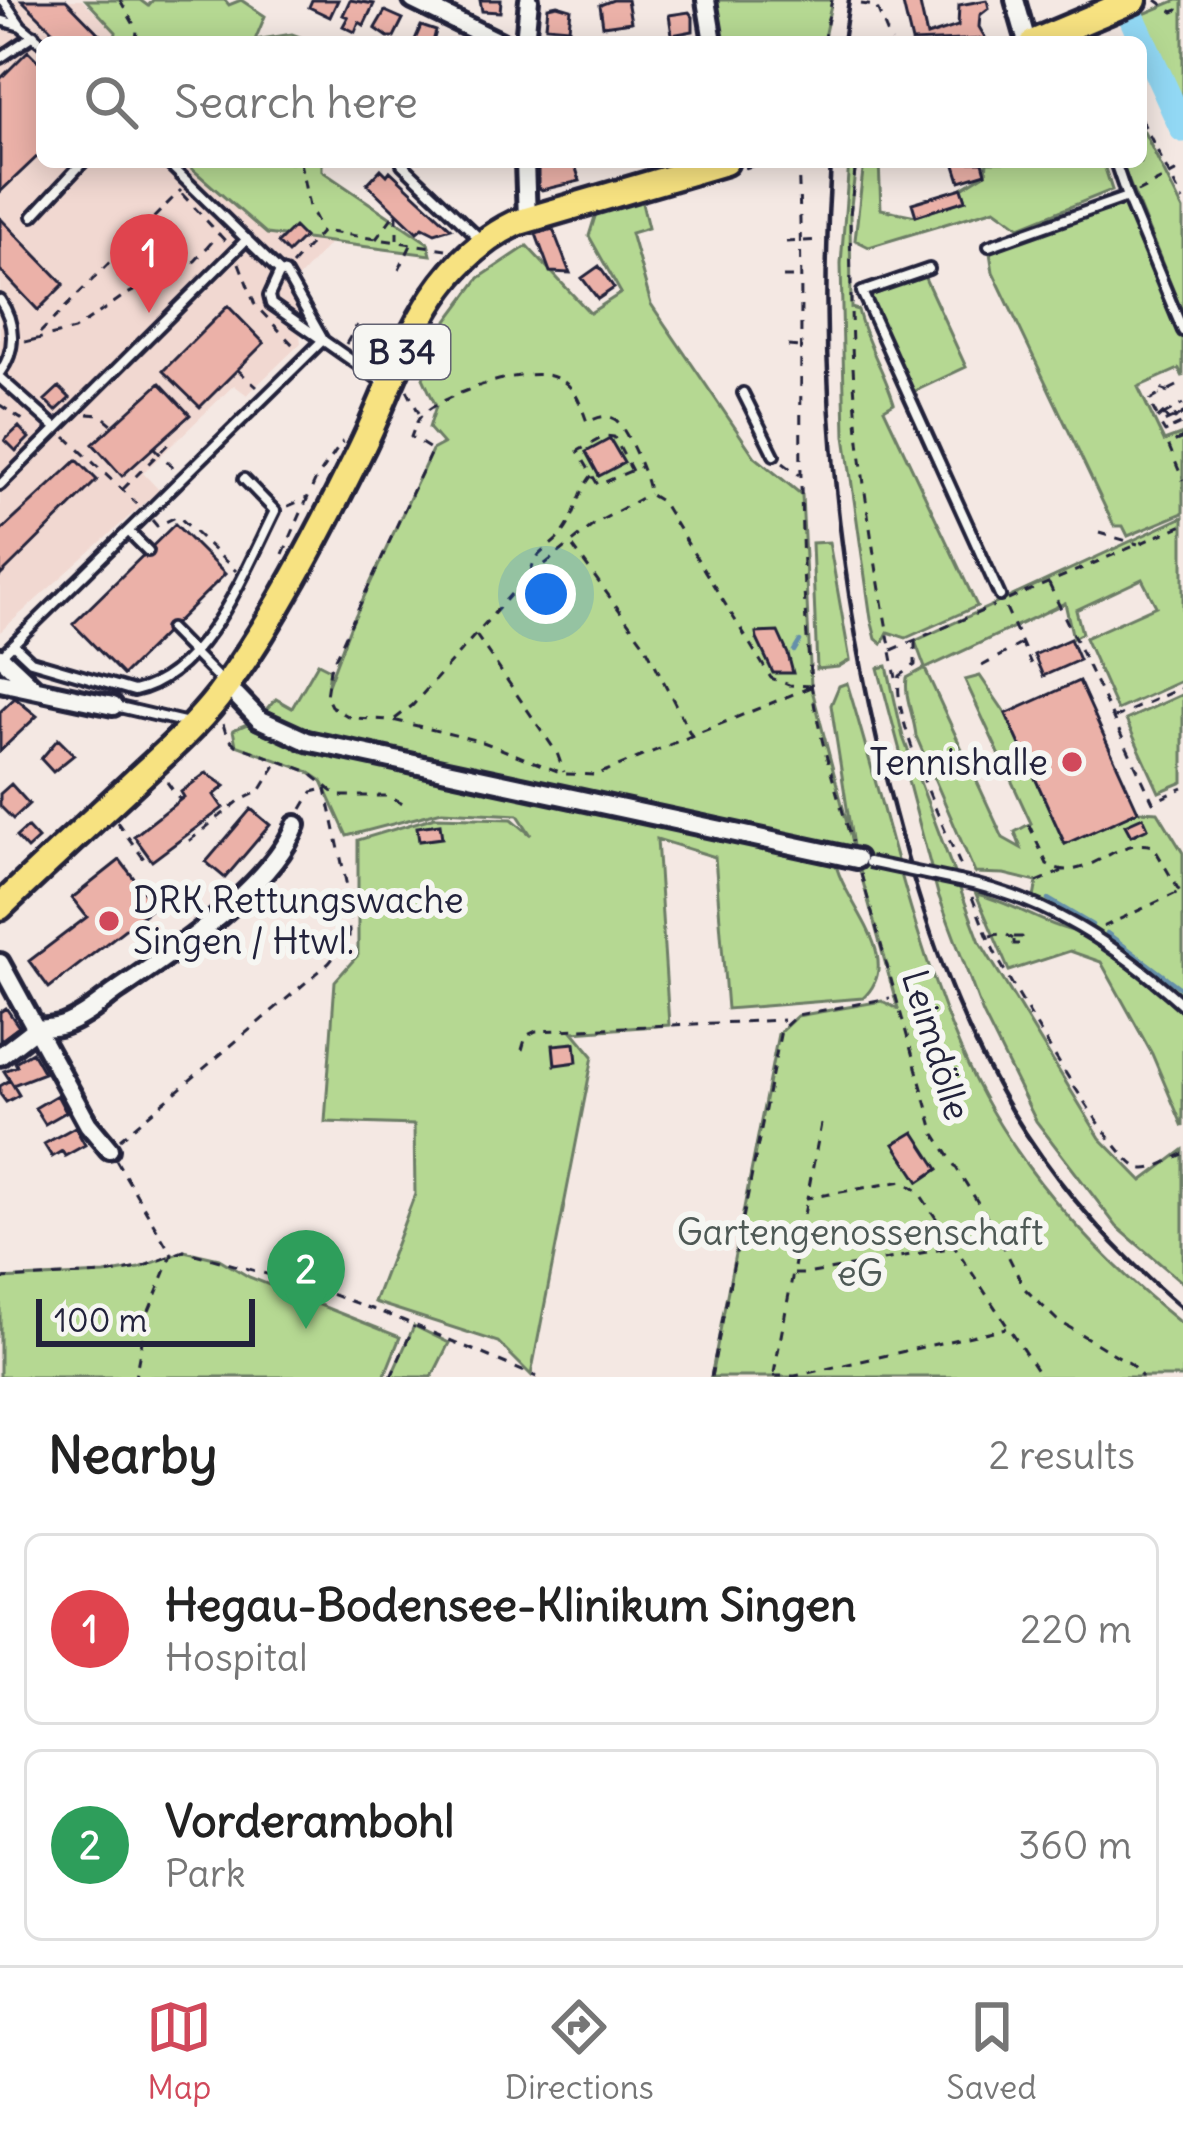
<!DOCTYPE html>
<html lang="en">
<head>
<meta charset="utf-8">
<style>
	:root { --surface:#fff; --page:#f2f2f2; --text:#222; --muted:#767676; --line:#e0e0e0; --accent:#d1495b }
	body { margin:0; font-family:Delius,sans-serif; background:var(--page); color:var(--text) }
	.scale { position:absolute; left:36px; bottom:30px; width:219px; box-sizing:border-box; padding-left:12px; border:6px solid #22223b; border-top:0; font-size:33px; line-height:42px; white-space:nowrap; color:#22223b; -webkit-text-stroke:9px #f6f6f2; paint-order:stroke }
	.you { position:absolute; left:546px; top:594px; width:42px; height:42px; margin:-30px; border:9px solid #fff; border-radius:50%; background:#1a73e8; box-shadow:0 0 0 18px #1a73e833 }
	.badge { display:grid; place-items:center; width:78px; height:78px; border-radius:50%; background:var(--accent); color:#fff; font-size:39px; font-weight:700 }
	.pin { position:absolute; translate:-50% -99px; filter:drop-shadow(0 3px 6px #0008) }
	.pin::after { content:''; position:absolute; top:63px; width:42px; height:36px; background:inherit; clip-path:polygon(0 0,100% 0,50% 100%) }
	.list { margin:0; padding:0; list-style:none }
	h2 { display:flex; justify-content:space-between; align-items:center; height:156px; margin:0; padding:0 48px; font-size:51px }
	h2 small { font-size:39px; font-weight:400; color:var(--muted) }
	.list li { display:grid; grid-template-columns:78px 1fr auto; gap:36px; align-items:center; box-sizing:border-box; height:192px; margin:0 24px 24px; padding:0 24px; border:3px solid var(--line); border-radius:18px }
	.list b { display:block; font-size:45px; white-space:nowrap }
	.list p { margin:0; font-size:39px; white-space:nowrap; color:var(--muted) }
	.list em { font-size:39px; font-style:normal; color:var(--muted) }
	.icon { flex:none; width:66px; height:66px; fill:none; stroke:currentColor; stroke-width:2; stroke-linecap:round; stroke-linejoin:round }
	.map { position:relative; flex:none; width:1183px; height:1377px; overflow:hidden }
	.search { position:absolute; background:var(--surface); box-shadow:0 6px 30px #0003; left:36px; right:36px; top:36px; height:132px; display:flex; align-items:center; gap:30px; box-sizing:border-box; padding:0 42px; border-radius:18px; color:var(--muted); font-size:45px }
	.sheet { height:588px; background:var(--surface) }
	nav { display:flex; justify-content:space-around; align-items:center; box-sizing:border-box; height:168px; border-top:3px solid var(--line); background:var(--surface); font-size:33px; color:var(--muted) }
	nav a { display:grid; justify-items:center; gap:6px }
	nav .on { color:var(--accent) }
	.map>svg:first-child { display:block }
	.built { fill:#f1d8d1 }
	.green { fill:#b5d892; stroke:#6c7d66; stroke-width:3 }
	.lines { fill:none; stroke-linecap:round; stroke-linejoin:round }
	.stream { stroke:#658faa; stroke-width:4.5 }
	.river { stroke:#92d8f4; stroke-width:27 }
	.building { fill:#ebb1a8; stroke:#22223b; stroke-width:3 }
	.lane-casing { stroke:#22223b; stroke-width:16 }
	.street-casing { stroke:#22223b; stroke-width:26 }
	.primary-casing { stroke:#22223b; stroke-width:33 }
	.path { stroke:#22223b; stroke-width:3; stroke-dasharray:9 9; stroke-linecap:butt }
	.lane { stroke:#f6f6f2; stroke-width:8 }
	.street { stroke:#f6f6f2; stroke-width:16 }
	.primary { stroke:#f7e281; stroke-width:24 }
	.rail { stroke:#22223b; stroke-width:4.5 }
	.lane-bridge-casing { stroke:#22223b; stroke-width:16; stroke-linecap:butt }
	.lane-bridge { stroke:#f6f6f2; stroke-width:8 }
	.poi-dot { fill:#d1495b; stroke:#f6f6f2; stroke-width:4.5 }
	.labels { text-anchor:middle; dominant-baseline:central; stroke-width:12; stroke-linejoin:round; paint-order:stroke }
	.shield { fill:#f6f6f2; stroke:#626272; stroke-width:3 }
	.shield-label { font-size:33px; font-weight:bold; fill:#22223b }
	.poi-label { font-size:36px; fill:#22223b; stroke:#f6f6f2; text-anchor:end }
	.street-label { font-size:36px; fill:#22223b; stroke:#f6f6f2 }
	.park-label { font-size:36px; fill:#4e5955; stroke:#f6f6f2 }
</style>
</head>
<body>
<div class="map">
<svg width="1183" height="1377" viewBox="0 0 1183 1377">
	<rect width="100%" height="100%" fill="#f4e8e3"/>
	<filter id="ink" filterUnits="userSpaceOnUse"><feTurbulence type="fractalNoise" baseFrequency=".00833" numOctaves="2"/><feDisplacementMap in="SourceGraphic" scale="24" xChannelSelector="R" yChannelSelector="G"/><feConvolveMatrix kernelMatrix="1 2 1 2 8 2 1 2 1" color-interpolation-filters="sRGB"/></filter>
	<g filter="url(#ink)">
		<path class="built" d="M0 0H82L125 42H42V162H247L330 243 294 283 301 343 247 395 234 385 143 473 159 490 0 632Z"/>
		<path class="green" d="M86 0H140L148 6 153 0H225L229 5 241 0 265 16 255 40 292 34 314 42H115L116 32Z
			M706 0H832L823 42H713Z
			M1177 0H1183V119L1134 18Z
			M1141 126 1183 210V314L1121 162H1141Z
			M184 162H322V171L428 243 431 255 267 234Z
			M849 162H856L850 215 851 308 858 310C866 344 884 370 894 403L884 409 977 606 906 638 888 632 882 644 876 639 871 619 845 436 841 264Z
			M864 162H879L881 209 916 216 965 200 962 188 986 173 987 162H1103L1112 190 1020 227 995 209 869 247 855 240Z
			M1127 197 1183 331V377L1179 369 1138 387 1164 441 1183 434V513L1128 536 1123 526H1114L993 272 989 246Z
			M641 199 648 228 631 233 651 304 755 457 802 495 811 686 853 846 831 705 839 686 847 683C885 805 910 932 961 1050 1007 1159 1092 1252 1183 1325V1377H711L778 1034 797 1016 882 1001 898 1009 857 860 834 856C840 902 908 957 863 998L727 1009 715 857 657 839 669 1025 573 1032 593 1056 531 1375 498 1342 374 1302 415 1194 414 1125 325 1122 335 981 358 955V840L435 817 512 819 531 835 518 815 442 811 347 836 322 781 307 771 236 745 233 730 259 719 276 699 292 708 318 663 330 669 328 685 350 627 432 450 443 444 429 428 436 406 423 378 447 321 479 278 527 246 590 313 621 293 589 236 597 210Z
			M924 276 966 367 913 392 870 296Z
			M1183 517V680L1117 710 1085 638 1156 606 1142 579 1076 610 1082 633 1073 638 1065 603 925 669 1003 838 1021 848 1015 832 1031 823 965 680 980 676 1006 714 1065 844 1138 811 1158 812 1183 853V1127L1152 1054 1101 962 1070 951 1009 971 976 894C1013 902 1055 932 1086 933L1033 903 1037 882 1004 874 975 873 916 736C914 715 904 698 907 678L925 668 915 641Z
			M829 542 850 660 838 667 817 669 812 543Z
			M887 666 903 737 980 942 1100 1138 1142 1181 1183 1150V1283L1117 1227 1036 1121 983 1014 938 894 878 668Z
			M1183 694V782L1159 792 1126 720Z
			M184 1251 219 1259 249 1277 400 1337 384 1377H0V1279L105 1274 139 1268Z
			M414 1326 449 1343 432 1377H391Z"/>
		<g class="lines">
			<path class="stream" d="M794 651 800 641
				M1048 899 1092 925
				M1107 933 1183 990"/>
			<path class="river" d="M1124 0 1183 129"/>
		</g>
		<path class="building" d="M22 0H66L107 42H64Z
			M312 0H338L330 17 309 7Z
			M350 0 374 4 364 25 359 22 355 32 343 26 348 17 343 15Z
			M480 0H501L500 12 482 11Z
			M613 0H627L631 22 603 26 600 5Z
			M916 0H919L927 36 958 26 959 5 987 0 989 8 980 15 979 27 986 39 912 42 903 4Z
			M557 5 571 9 569 28 546 26 548 7Z
			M385 11 403 19 394 37H388L375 28Z
			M689 12 693 17V31L672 35 669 15Z
			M421 26 436 31 433 42H414Z
			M28 51 42 65V152L0 192V79Z
			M538 162H574L580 181 542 190 538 187Z
			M954 162H983L986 173 960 181Z
			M381 169 387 175 390 171 451 228 435 233 423 227 417 232 367 184Z
			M962 188 966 200 916 216 912 203Z
			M0 218 64 284 38 310 0 270Z
			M294 227 304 237 288 253 278 243Z
			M553 229 566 263 570 273 550 272 536 234Z
			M599 266 614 288 598 299 582 278Z
			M228 306 264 343 200 407 163 371Z
			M160 383 190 415 122 476 93 444Z
			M59 387 70 398 56 411 45 400Z
			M19 427 29 438 16 451 5 440Z
			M610 439 624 463 599 476 586 452Z
			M77 460 97 480 0 576V532Z
			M175 524 225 574 123 675 73 624Z
			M778 632 788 654 793 673H773L757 639 756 633Z
			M1070 639 1079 660 1043 676 1034 655Z
			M1079 681 1138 811 1065 844 1006 714Z
			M15 698 37 716 0 751V712Z
			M58 739 74 755 53 772 41 759Z
			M206 773 225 786 214 795 223 808 152 861 134 836 184 797 181 792Z
			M11 784 29 804 13 819 0 806V794Z
			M251 809 270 825 225 878 206 862Z
			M1143 817 1148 828 1131 836 1125 825Z
			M440 824 442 838 419 841 417 827Z
			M27 827 38 839 27 849 16 837Z
			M120 860 155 906 49 988 29 961 87 917 72 898Z
			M6 1008 19 1027 0 1041V1012Z
			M575 1043 577 1062 555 1065 553 1045Z
			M32 1052 44 1073 13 1085 4 1071 17 1066 15 1062Z
			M10 1080 19 1095 6 1102 0 1094V1086Z
			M57 1095 66 1112 45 1124 35 1108Z
			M75 1127 85 1145 65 1156 62 1151 52 1157 44 1144Z
			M914 1132 938 1169 919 1182 894 1144Z"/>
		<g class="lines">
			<g class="lane-casing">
				<path id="lane" d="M3 0 21 26 42 43
					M0 20 21 26
					M0 58 34 35
					M167 162 280 272 285 273 323 340
					M402 164 479 238
					M1127 197 1183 331
					M33 216 83 162
					M989 246 1127 197 1115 162
					M929 269 862 292 1000 596
					M280 272 269 296 271 304 384 383
					M0 300C15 322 17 350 0 372
					M0 378 56 428
					M743 393 774 455
					M0 485 247 239
					M129 532 148 551
					M170 629 222 682
					M13 644 31 661 134 691C205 676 245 571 275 511L244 479
					M7 650 323 340
					M115 706 188 723
					M959 881C1045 897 1119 947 1183 1005"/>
			</g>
			<g class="street-casing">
				<path id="street" d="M413 0 499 42
					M706 0 713 42
					M1015 0 1027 42
					M525 42 529 0
					M525 162 527 219
					M1 657 35 689
					M0 682 113 706
					M236 695 259 719 307 741 857 859
					M0 963 88 1124 109 1149
					M35 1029C44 1028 54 1028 63 1025 83 1018 101 1002 118 990 174 952 271 887 296 825
					M0 1056 35 1029"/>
			</g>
			<g class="primary-casing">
				<path id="primary" d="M1034 42 1134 0
					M0 907C44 865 89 824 134 782 163 755 193 729 218 697 273 623 319 534 360 451 402 366 423 268 516 223L725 162"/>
			</g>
			<path class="path" d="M120 0 137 30 136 42
				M1156 0 1173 12 1183 8
				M861 4 876 6 891 42
				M823 42 832 0
				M1141 119 1183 201
				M149 162 158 170
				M300 162 309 207 321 230
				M798 162C806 335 793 510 811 682 816 729 838 796 852 842
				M745 168 764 162
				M1137 192 1183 168
				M182 194 228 244
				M397 214V240
				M376 239 396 212
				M786 242 822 240
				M239 263 255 305 296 348
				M292 265 322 231 446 249
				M399 270 411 245
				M783 277H800
				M851 286 850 215 856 162
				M851 295C851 426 872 551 896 678
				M33 340 74 330 125 295 195 261 220 233
				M25 342 33 340 181 190
				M346 344 357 325
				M788 346 799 347
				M356 348 379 360
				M238 370 257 387
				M407 390 419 413
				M1169 390 1183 383
				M0 405 21 419 26 413
				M1164 413 1157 419 1165 432 1171 429
				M88 414 101 415 113 425
				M1164 415 1183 404
				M1174 415 1177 417 1175 419 1173 418Z
				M1157 416 1149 401 1159 395 1160 389 1167 391 1165 397 1159 395
				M1177 417 1183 414 1180 407
				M1173 418 1162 423 1164 415C1168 418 1170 424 1172 428L1183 423
				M66 437 137 504
				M1183 438 1168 444 1183 480
				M154 448 175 469
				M783 463 799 475
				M632 471 614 437 605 436 578 451 598 485 640 467
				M123 489 171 441
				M288 506 307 498
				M152 520 157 526 178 516 236 571
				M1099 533 1138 544
				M573 547 645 645 691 735
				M283 554 315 481 343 441
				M531 573C533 552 550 549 562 534 578 515 577 490 595 472
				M1049 584 1153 802 1183 788
				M1008 600 1183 525
				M1006 608 1031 664
				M476 635 557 753 564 772
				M915 641V665L900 676C889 713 946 832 963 871
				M892 650 994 606
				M982 666 1021 644
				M811 686 789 685 771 678 662 502 649 494C650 481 626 428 616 420 606 413 597 418 587 422 580 403 575 384 554 377 524 366 450 393 425 412 417 418 415 427 411 437L432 450 330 669 326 696 331 706 351 718 393 720 483 742 565 774 596 775 818 684
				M1114 718 1183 687
				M395 719 413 705 519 585 596 523 649 494
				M223 724 227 737 236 745 307 771 338 796H387L407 806
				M167 782 180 800
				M302 809 312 792 324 789
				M117 822 147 863
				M1029 825 1047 864C1086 887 1114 835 1153 846L1180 892
				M189 841 239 801 260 791 278 762
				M861 874 935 1134 997 1233 1024 1288 1057 1320 1131 1364 1142 1377
				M1037 882 1063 871
				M972 897C981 920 990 945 1002 966 1019 998 1114 1160 1139 1168 1152 1173 1171 1159 1183 1154
				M1103 927 1183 890
				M990 936 1004 933 1013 939
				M1014 937H1022V944H1014Z
				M522 1050 526 1036 536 1031 783 1020
				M821 1124 807 1198 903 1181 918 1191 1041 1377
				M120 1139 329 963 349 939V896L326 789
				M116 1160 172 1255 147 1316 135 1377
				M794 1274H807L954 1247
				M0 1279 105 1274 139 1268 184 1251 306 1285 402 1320 537 1377
				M774 1373 807 1199
				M773 1376H795L1006 1328
				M391 1377 414 1326
				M711 1377 781 1030 797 1015 890 998"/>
			<use href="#lane" class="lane"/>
			<use href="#street" class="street"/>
			<use href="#primary" class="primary"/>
			<path class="rail" d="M843 42 849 0
				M831 162C816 382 838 600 895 813 922 916 956 1018 1011 1110 1057 1186 1116 1252 1183 1309"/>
			<g class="lane-bridge-casing">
				<path id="lane-bridge" d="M869 862 959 881"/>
			</g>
			<use href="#lane-bridge" class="lane-bridge"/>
		</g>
	</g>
	<g class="poi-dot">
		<circle cx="1072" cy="762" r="12"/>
		<circle cx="109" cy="921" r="12"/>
	</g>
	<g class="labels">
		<rect class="shield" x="354" y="325" width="96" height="54" rx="9"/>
		<g class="shield-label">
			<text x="402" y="352">B 34</text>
		</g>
		<g class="poi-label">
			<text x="1048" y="762">Tennishalle</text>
			<text x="133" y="900" text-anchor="start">DRK Rettungswache<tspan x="133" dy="41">Singen / Htwl.</tspan></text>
		</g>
		<g class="street-label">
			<text transform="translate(936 1045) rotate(73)">Leimdölle</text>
		</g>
		<g class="park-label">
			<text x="860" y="1232">Gartengenossenschaft<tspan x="860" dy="41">eG</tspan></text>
		</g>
	</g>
</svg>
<div class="scale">100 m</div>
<div class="you"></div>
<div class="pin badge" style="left:149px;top:313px;background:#e0444e">1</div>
<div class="pin badge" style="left:306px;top:1329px;background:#2e9e5b">2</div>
<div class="search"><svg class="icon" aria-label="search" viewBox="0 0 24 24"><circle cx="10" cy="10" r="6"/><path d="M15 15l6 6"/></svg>Search here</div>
</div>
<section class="sheet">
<h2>Nearby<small>2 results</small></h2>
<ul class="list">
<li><span class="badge" style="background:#e0444e">1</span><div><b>Hegau-Bodensee-Klinikum Singen</b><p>Hospital</p></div><em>220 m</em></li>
<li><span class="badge" style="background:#2e9e5b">2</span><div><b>Vorderambohl</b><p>Park</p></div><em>360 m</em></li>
</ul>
</section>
<nav>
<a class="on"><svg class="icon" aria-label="map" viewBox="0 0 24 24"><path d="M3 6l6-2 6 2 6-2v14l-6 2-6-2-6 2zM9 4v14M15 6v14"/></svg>Map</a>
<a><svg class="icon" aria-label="directions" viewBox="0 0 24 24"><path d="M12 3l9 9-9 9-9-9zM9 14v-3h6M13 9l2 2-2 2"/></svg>Directions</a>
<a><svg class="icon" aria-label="saved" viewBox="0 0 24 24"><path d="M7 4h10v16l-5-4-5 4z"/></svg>Saved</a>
</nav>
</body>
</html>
